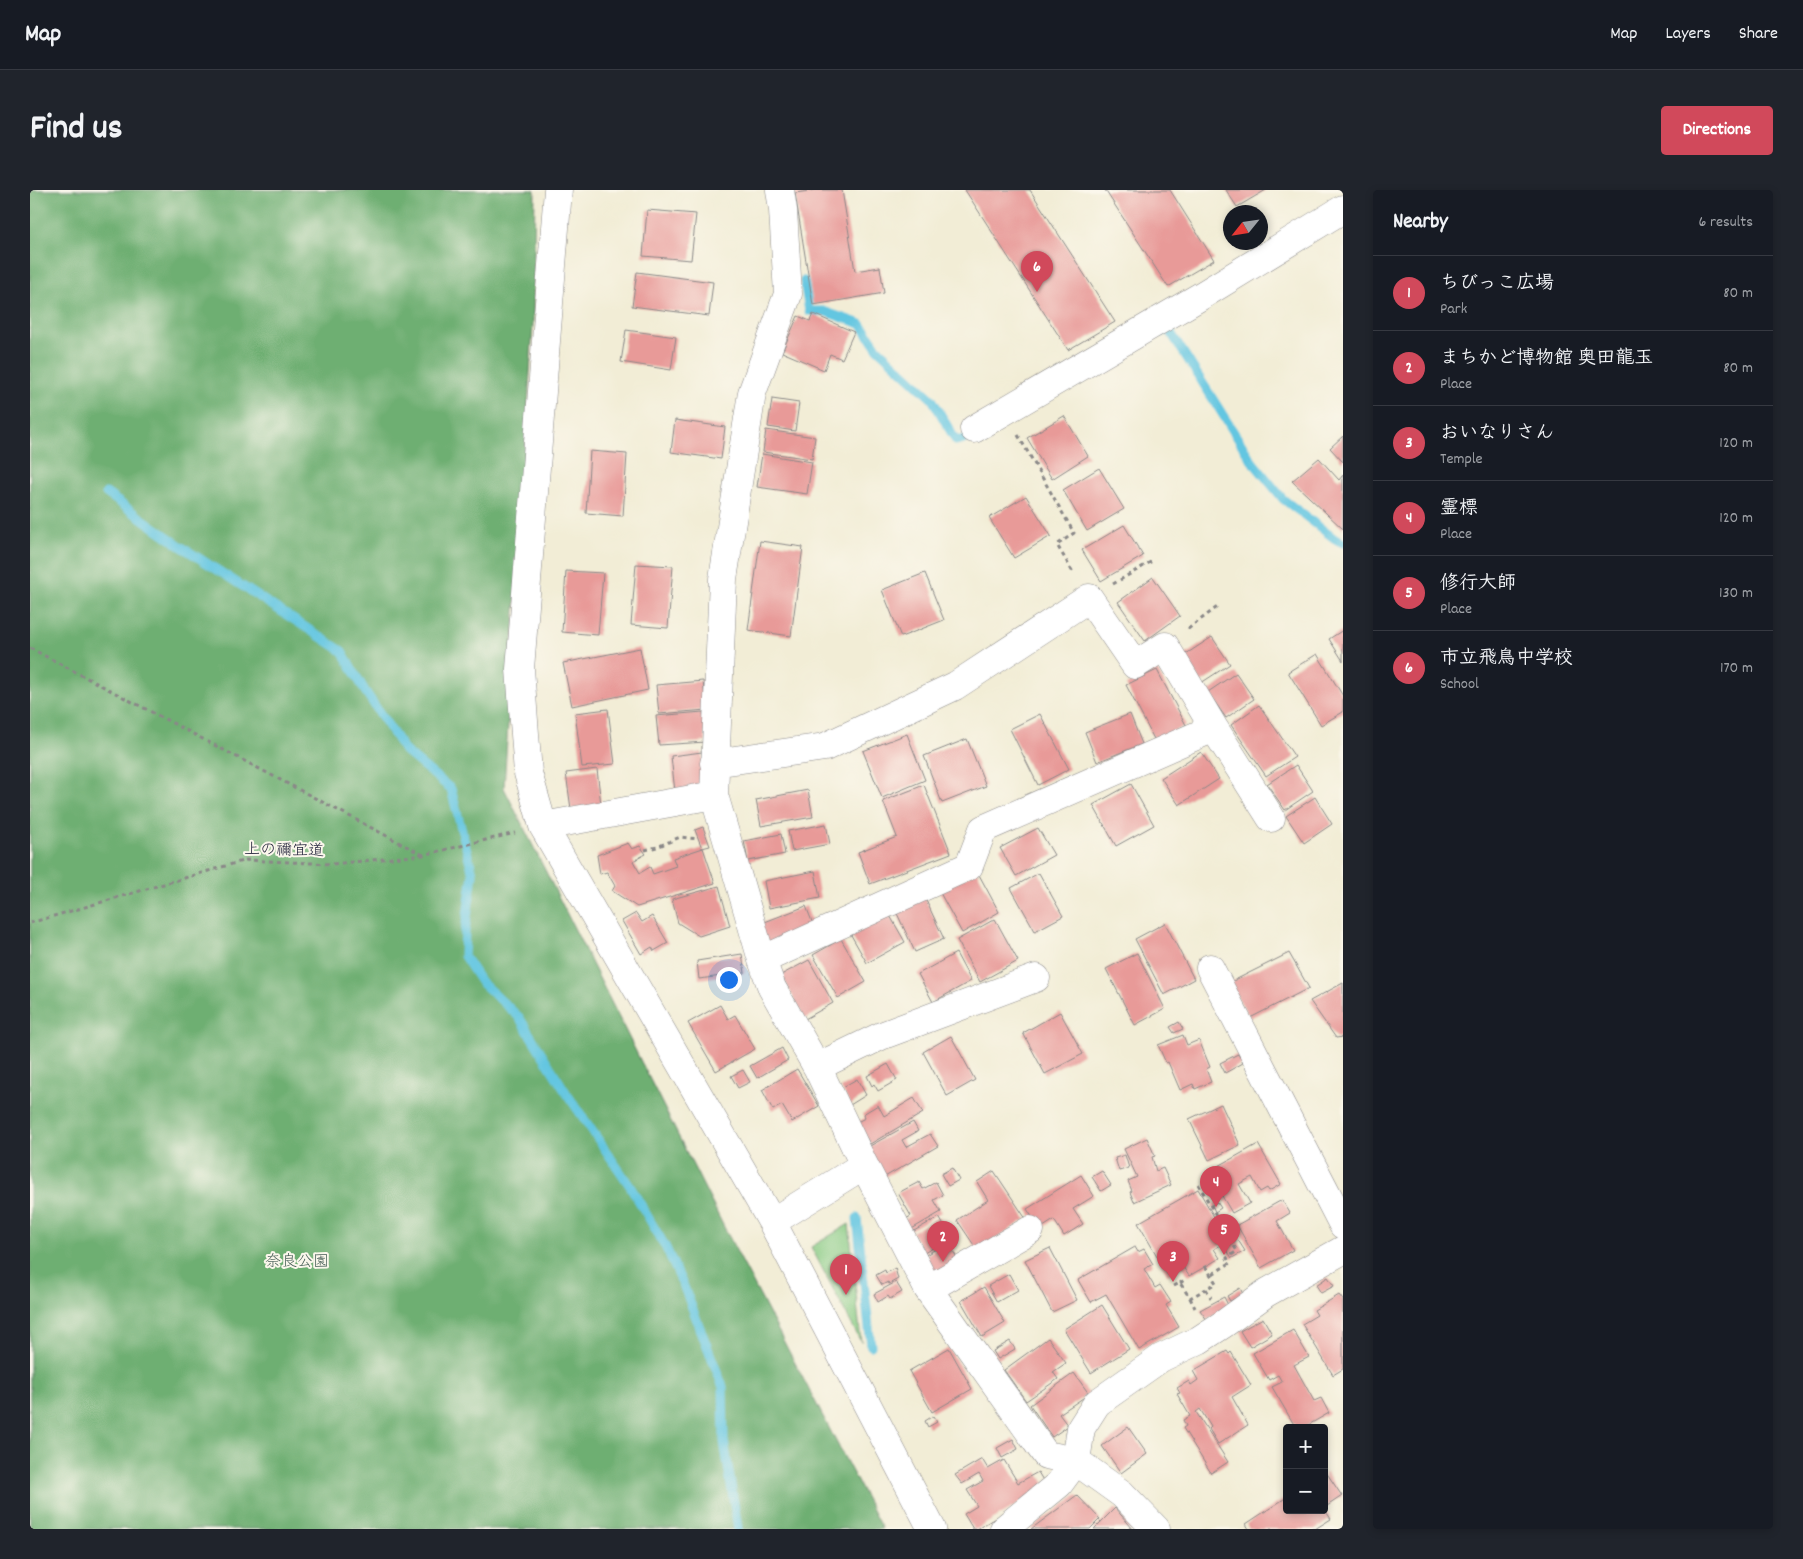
<!DOCTYPE html>
<html lang="en">
<head>
<meta charset="utf-8">
<style>
	:root { --surface:#171b24; --page:#20242c; --text:#f1f3f6; --muted:#9ea1a6; --line:#363941; --accent:#d1495b }
	body { margin:0; font-family:Dekko,"Klee One",sans-serif; background:var(--page); color:var(--text) }
	.controls { position:absolute; right:15px; bottom:15px; display:grid; overflow:hidden; border-radius:5px; box-shadow:0 2px 8px #0003 }
	.controls button { width:45px; height:45px; display:grid; place-items:center; padding:0; border:0; border-bottom:1px solid var(--line); background:var(--surface); color:var(--text); font:25px sans-serif }
	.compass { position:absolute; left:1193px; top:15px; width:45px; height:45px; border-radius:50%; background:var(--surface); box-shadow:0 2px 8px #0003; rotate:240deg }
	.you { position:absolute; left:698px; top:789px; width:18px; height:18px; margin:-12px; border:4px solid #fff; border-radius:50%; background:#1a73e8; box-shadow:0 0 0 8px #1a73e833 }
	.badge { display:grid; place-items:center; width:32px; height:32px; border-radius:50%; background:var(--accent); color:#fff; font-size:16px; font-weight:700 }
	.pin { position:absolute; translate:-50% -41px; filter:drop-shadow(0 1px 2px #0008) }
	.pin::after { content:''; position:absolute; top:26px; width:18px; height:15px; background:inherit; clip-path:polygon(0 0,100% 0,50% 100%) }
	.list { margin:0; padding:0; list-style:none }
	h2 { display:flex; justify-content:space-between; align-items:center; height:65px; margin:0; padding:0 20px; font-size:21px }
	h2 small { font-size:16px; font-weight:400; color:var(--muted) }
	.list li { display:grid; grid-template-columns:32px 1fr auto; gap:15px; align-items:center; box-sizing:border-box; height:75px; padding:0 20px; border-top:1px solid var(--line) }
	.list b { display:block; font-size:19px; white-space:nowrap }
	.list p { margin:0; font-size:16px; white-space:nowrap; color:var(--muted) }
	.list em { font-size:16px; font-style:normal; color:var(--muted) }
	.map { position:relative; flex:none; width:1313px; height:1339px; overflow:hidden; border-radius:5px }
	header { display:flex; align-items:center; gap:30px; box-sizing:border-box; height:70px; padding:0 25px; background:var(--surface); border-bottom:1px solid var(--line) }
	header strong { font-size:24px }
	nav { display:flex; gap:28px; margin-inline-start:auto; font-size:18px }
	.intro { display:flex; align-items:center; justify-content:space-between; box-sizing:border-box; height:120px; padding:0 30px }
	h1 { margin:0; font-size:35px }
	.button { padding:12px 22px; border-radius:5px; background:var(--accent); color:#fff; font-size:18px; font-weight:700 }
	main { display:flex; gap:30px; padding:0 30px }
	aside { flex:1; background:var(--surface); border-radius:5px; box-shadow:0 2px 8px #0003 }
	.map>svg:first-child { display:block }
	.green { fill:#89cb84; stroke:#567660 }
	.forest { fill:#6eaf72; stroke:#486856 }
	.lines { fill:none; stroke-linecap:round; stroke-linejoin:round }
	.stream { stroke:#63c6e1; stroke-width:9 }
	.building { fill:#e89a98 }
	.minor-casing { stroke:#8a8888; stroke-width:29 }
	.path { stroke:#8a8888; stroke-width:3; stroke-dasharray:4 4; stroke-linecap:butt }
	.minor { stroke:#fff; stroke-width:28 }
	.labels { text-anchor:middle; dominant-baseline:central; stroke-width:4; stroke-linejoin:round; paint-order:stroke }
	.street-label { font-size:16px; fill:#22223b; stroke:#fbf7ec }
	.park-label { font-size:16px; fill:#465d55; stroke:#fbf7ec }
</style>
</head>
<body>
<header>
<strong>Map</strong>
<nav><a>Map</a><a>Layers</a><a>Share</a></nav>
</header>
<div class="intro"><h1>Find us</h1><a class="button">Directions</a></div>
<main>
<div class="map">
<svg width="1313" height="1339" viewBox="0 0 1313 1339">
	<rect width="100%" height="100%" fill="#fbf7ec"/>
	<filter id="ink" filterUnits="userSpaceOnUse"><feTurbulence type="fractalNoise" baseFrequency=".02" numOctaves="2"/><feDisplacementMap in="SourceGraphic" scale="10" xChannelSelector="R" yChannelSelector="G"/><feConvolveMatrix kernelMatrix="1 2 1 2 8 2 1 2 1" color-interpolation-filters="sRGB"/></filter>
	<filter id="wash" filterUnits="userSpaceOnUse"><feTurbulence type="fractalNoise" baseFrequency=".0096" numOctaves="4" result="noise"/><feDisplacementMap in="SourceGraphic" scale="20" xChannelSelector="R" yChannelSelector="G"/><feGaussianBlur stdDeviation="1.12" result="paint"/><feColorMatrix in="noise" values="0 0 0 0 0 0 0 0 0 0 0 0 0 0 0 0 0 1.4 0 .05"/><feComposite in="paint" operator="in"/></filter>
	<g filter="url(#wash)">
		<rect width="100%" height="100%" fill="#f2edd6"/>
		<path class="green" d="M819 1034 831 1152 781 1057Z"/>
		<path class="forest" d="M0 0H505L503 135 474 598 697 1043 852 1339H0Z"/>
		<g class="lines">
			<path class="stream" d="M774 91 779 121H793L831 134 848 159 902 209 926 251 946 246
				M1132 142 1138 138 1222 271 1253 309 1305 349 1313 353
				M76 303 152 357 312 461 335 501 375 561 421 599 443 684 435 741 434 766 451 792 489 827 537 904 600 996 635 1056 654 1097 693 1197 694 1251 708 1339
				M827 1028 841 1156"/>
		</g>
		<g id="blocks">
			<path class="building" d="M786 0H812L825 81 850 77 854 103 783 115 765 3Z
				M935 0H1000L1085 132 1038 160Z
				M1075 0H1140L1184 70 1138 97Z
				M1196 0H1236L1207 17Z
				M617 20 666 24 661 70 613 66Z
				M607 82 683 92 679 126 602 116Z
				M783 124 824 142 812 169 800 164 794 180 752 162 768 126 780 131Z
				M596 140 646 147 641 180 591 172Z
				M742 209 769 213 765 241 738 237Z
				M1034 226 1058 266 1022 289 997 248Z
				M645 230 695 237 691 269 641 262Z
				M736 240 785 247 782 269 733 262Z
				M1313 246V272L1300 258Z
				M560 261 597 264 593 326 556 323Z
				M732 264 782 272 777 304 727 297Z
				M1289 268 1309 290 1313 285V339L1262 291Z
				M1069 278 1094 319 1057 341 1033 300Z
				M996 306 1021 346 984 368 959 328Z
				M1094 335 1113 366 1071 391 1052 360Z
				M730 351 773 357 761 446 718 440Z
				M606 374 643 376 638 438 601 435Z
				M536 381 573 383 568 445 532 442Z
				M895 383 914 430 871 447 852 400Z
				M1123 387 1150 426 1115 451 1088 412Z
				M1313 440V471L1299 449Z
				M1182 447 1200 474 1171 493 1153 466Z
				M610 458 618 500 542 516 533 473Z
				M1287 464 1313 506V522L1291 535 1258 482Z
				M1127 480 1156 535 1125 551 1096 495Z
				M1206 483 1224 509 1196 528 1178 502Z
				M673 491 676 520 629 524 626 495Z
				M1229 515 1265 567 1236 586 1201 535Z
				M578 519 585 574 552 577 545 523Z
				M673 522 676 552 629 555 626 526Z
				M1010 524 1039 579 1008 595 980 539Z
				M1100 524 1112 554 1067 572 1055 542Z
				M877 544 895 590 852 608 833 561Z
				M937 549 956 596 912 613 894 566Z
				M672 562 676 598 645 602 641 566Z
				M1171 562 1189 589 1149 615 1131 588Z
				M1266 575 1283 601 1255 620 1237 594Z
				M567 579 571 615 541 619 536 583Z
				M1101 594 1124 635 1086 656 1063 615Z
				M894 595 921 663 840 694 828 662 867 647 853 611Z
				M778 600 783 627 731 636 726 610Z
				M1285 607 1302 634 1274 653 1256 626Z
				M796 634 800 654 762 661 758 641Z
				M673 637 680 656 672 658 665 640Z
				M1008 638 1024 665 986 686 970 658Z
				M751 644 755 664 718 671 714 651Z
				M598 653 602 659 610 656 616 664 603 671 610 683 620 677 623 684 646 676 643 668 673 658 685 693 607 717 582 701 585 696 577 682 570 684 567 665Z
				M785 681 790 708 739 718 734 691Z
				M947 681 969 722 932 743 909 701Z
				M1009 683 1033 726 1005 741 981 698Z
				M689 696 700 736 669 746 648 733 642 709Z
				M893 704 914 749 885 762 864 717Z
				M776 716 786 742 737 760 727 735Z
				M606 723 612 732 622 726 638 753 624 761 622 757 611 764 592 731Z
				M859 724 875 752 837 773 821 745Z
				M965 729 988 771 950 792 927 750Z
				M1135 733 1164 789 1134 805 1105 749Z
				M811 749 836 792 808 808 783 765Z
				M926 763 941 791 903 812 888 784Z
				M1107 763 1135 819 1105 835 1076 779Z
				M1259 763 1279 798 1220 828 1199 793Z
				M712 764 715 783 669 789 667 771Z
				M779 770 803 813 775 829 751 785Z
				M1313 793V847L1306 848 1280 811Z
				M690 815 698 829 705 825 725 859 686 881 658 833Z
				M1030 822 1053 864 1015 884 993 843Z
				M1149 832 1153 839 1144 843 1140 837Z
				M1153 845 1157 855 1169 850 1180 877 1176 879 1181 892 1165 899 1163 894 1150 900 1138 872 1136 873 1128 855Z
				M921 846 945 890 917 906 893 862Z
				M752 858 758 870 727 888 720 876Z
				M1208 864 1213 873 1195 883 1190 873Z
				M858 874 867 890 848 901 844 894 842 896 837 886Z
				M767 879 789 916 762 932 752 915 743 920 732 900Z
				M713 880 720 892 708 898 701 886Z
				M827 889 836 905 820 915 811 898Z
				M884 908 893 923 840 954 827 932 835 928 833 924 848 915 854 926Z
				M1191 914 1210 955 1179 970 1159 929Z
				M883 932 888 941 872 950 876 957 900 944 908 956 853 988 838 957Z
				M1117 948 1125 966 1122 967 1126 981 1133 978 1141 995 1104 1012 1100 1002 1102 1001 1098 991 1107 987 1094 959Z
				M1228 954 1251 994 1239 1001 1237 998 1230 1002 1222 987 1209 994 1220 1013 1202 1023 1178 982Z
				M1095 965 1099 978 1089 981 1085 968Z
				M922 978 929 990 918 996 911 984Z
				M964 981 996 1029 948 1061 927 1030 958 1010 947 992Z
				M1072 981 1081 995 1071 1001 1062 987Z
				M1051 985 1064 1006 1043 1019 1053 1034 1034 1046 1024 1030 1010 1039 997 1019Z
				M889 992 893 999 906 992 913 1005 904 1010 911 1022 880 1040 874 1030 881 1026 868 1003Z
				M1168 999 1198 1051 1184 1059 1190 1068 1159 1086 1153 1077 1138 1085 1108 1033Z
				M1252 1010 1260 1023 1247 1031 1263 1060 1231 1078 1207 1035Z
				M1187 1012 1191 1018 1185 1022 1182 1015Z
				M909 1027 921 1048 894 1063 882 1042Z
				M1208 1050 1215 1061 1202 1068 1195 1057Z
				M918 1052 932 1077 908 1091 894 1066Z
				M1105 1057 1108 1062 1114 1059 1123 1074 1114 1079 1125 1098 1130 1095 1141 1112 1136 1115 1149 1137 1109 1160 1076 1104 1061 1112 1048 1090Z
				M1020 1058 1047 1110 1022 1122 995 1070Z
				M865 1078 868 1089 859 1094 858 1092 852 1095 846 1085 855 1080 856 1083Z
				M979 1084 988 1100 967 1112 958 1096Z
				M1298 1087 1304 1096 1291 1103 1286 1095Z
				M866 1092 872 1102 860 1109 858 1106 848 1112 844 1104Z
				M954 1097 975 1133 952 1147 931 1111Z
				M1210 1098 1213 1104 1200 1111 1197 1106Z
				M1309 1105 1313 1110V1179L1303 1185 1272 1134 1287 1125 1284 1120Z
				M1194 1107 1199 1117 1177 1130 1170 1120Z
				M1072 1115 1099 1159 1061 1183 1034 1139Z
				M1233 1128 1242 1144 1220 1157 1210 1141Z
				M1263 1140 1279 1167 1264 1175 1284 1211 1291 1208 1299 1223 1273 1238H1266L1242 1197 1252 1192 1248 1185 1239 1190 1223 1163Z
				M1018 1148 1036 1173 1023 1182 1028 1189 996 1211 974 1180Z
				M980 1151 985 1159 968 1169 963 1161Z
				M919 1158 942 1199 902 1222 879 1181Z
				M1197 1161 1199 1164 1201 1162 1221 1195 1202 1207 1218 1235 1188 1254 1179 1239 1181 1237 1170 1219 1166 1222 1198 1272 1181 1283 1153 1238 1156 1236 1153 1230 1160 1226 1147 1204 1150 1203 1147 1198 1159 1191 1161 1195 1168 1190 1163 1181Z
				M1044 1183 1059 1204 1029 1224 1038 1236 1022 1247 1000 1215Z
				M903 1226 907 1232 898 1237 895 1231Z
				M1098 1237 1117 1264 1091 1283 1072 1256Z
				M983 1249 988 1259 972 1268 967 1258Z
				M952 1269 958 1279 974 1270 988 1293 1008 1282 1017 1297 947 1339H943L934 1324 947 1316 937 1300 953 1291 949 1284 932 1294 925 1285Z
				M1296 1282 1312 1306 1294 1318V1283Z
				M1047 1305 1070 1329 1060 1339H1001Z
				M1257 1307V1320H1295L1301 1329 1285 1339H1219L1216 1334Z
				M1085 1318 1103 1339H1064Z"/>
		</g>
	</g>
	<g filter="url(#ink)">
		<use href="#blocks" fill-opacity="0" stroke="#8a8888" stroke-width="1"/>
		<g class="lines">
			<g class="minor-casing">
				<path id="minor" d="M528 0 490 479 498 583 513 636 742 1032 902 1339
					M750 0 753 20 758 104 722 203 693 389 684 605 732 770 742 798 787 877 834 975 898 1099 1016 1265 1046 1271 1092 1304 1126 1339
					M944 239 1171 106 1313 19
					M684 573 795 557 925 496 1059 408 1105 475 1135 456 1184 538 1241 628
					M513 636 684 605
					M732 770 939 676 953 639 1184 538
					M1180 778 1313 1035
					M787 877 851 846 1006 788
					M742 1032 834 975
					M898 1099 1000 1040
					M974 1339 1029 1294 1046 1271 1051 1238 1067 1213 1131 1168 1169 1150 1195 1133 1236 1103 1313 1060"/>
			</g>
			<path class="path" d="M988 245 1044 343 1027 355 1044 384
				M1083 394 1124 370
				M1158 439 1190 415
				M0 458 393 665
				M615 660 627 657 650 647 668 649
				M0 733 216 670 302 674 393 665 485 643
				M1168 994 1207 1061 1197 1068 1200 1073 1181 1085
				M1175 1076 1186 1093 1176 1099 1181 1108
				M1150 1093 1156 1089
				M1144 1096 1150 1093 1160 1108 1176 1099
				M1160 1108 1165 1118"/>
			<use href="#minor" class="minor"/>
		</g>
	</g>
	<g class="labels">
		<g class="street-label">
			<text transform="translate(254 661) rotate(1)">上の禰宜道</text>
		</g>
		<g class="park-label">
			<text x="267" y="1072">奈良公園</text>
		</g>
	</g>
</svg>
<div class="controls">
<button>+</button>
<button>−</button>
</div>
<svg class="compass" viewBox="-18 -18 36 36"><path d="M0-13l5 13h-10z" fill="#e53935"/><path d="M0 13l5-13h-10z" fill="#9ea1a6"/></svg>
<div class="you"></div>
<div class="pin badge" style="left:816px;top:1105px">1</div>
<div class="pin badge" style="left:913px;top:1072px">2</div>
<div class="pin badge" style="left:1143px;top:1092px">3</div>
<div class="pin badge" style="left:1186px;top:1017px">4</div>
<div class="pin badge" style="left:1194px;top:1065px">5</div>
<div class="pin badge" style="left:1007px;top:102px">6</div>
</div>
<aside>
<h2>Nearby<small>6 results</small></h2>
<ul class="list">
<li><span class="badge">1</span><div><b>ちびっこ広場</b><p>Park</p></div><em>80 m</em></li>
<li><span class="badge">2</span><div><b>まちかど博物館 奥田龍玉</b><p>Place</p></div><em>80 m</em></li>
<li><span class="badge">3</span><div><b>おいなりさん</b><p>Temple</p></div><em>120 m</em></li>
<li><span class="badge">4</span><div><b>霊標</b><p>Place</p></div><em>120 m</em></li>
<li><span class="badge">5</span><div><b>修行大師</b><p>Place</p></div><em>130 m</em></li>
<li><span class="badge">6</span><div><b>市立飛鳥中学校</b><p>School</p></div><em>170 m</em></li>
</ul>
</aside>
</main>
</body>
</html>
